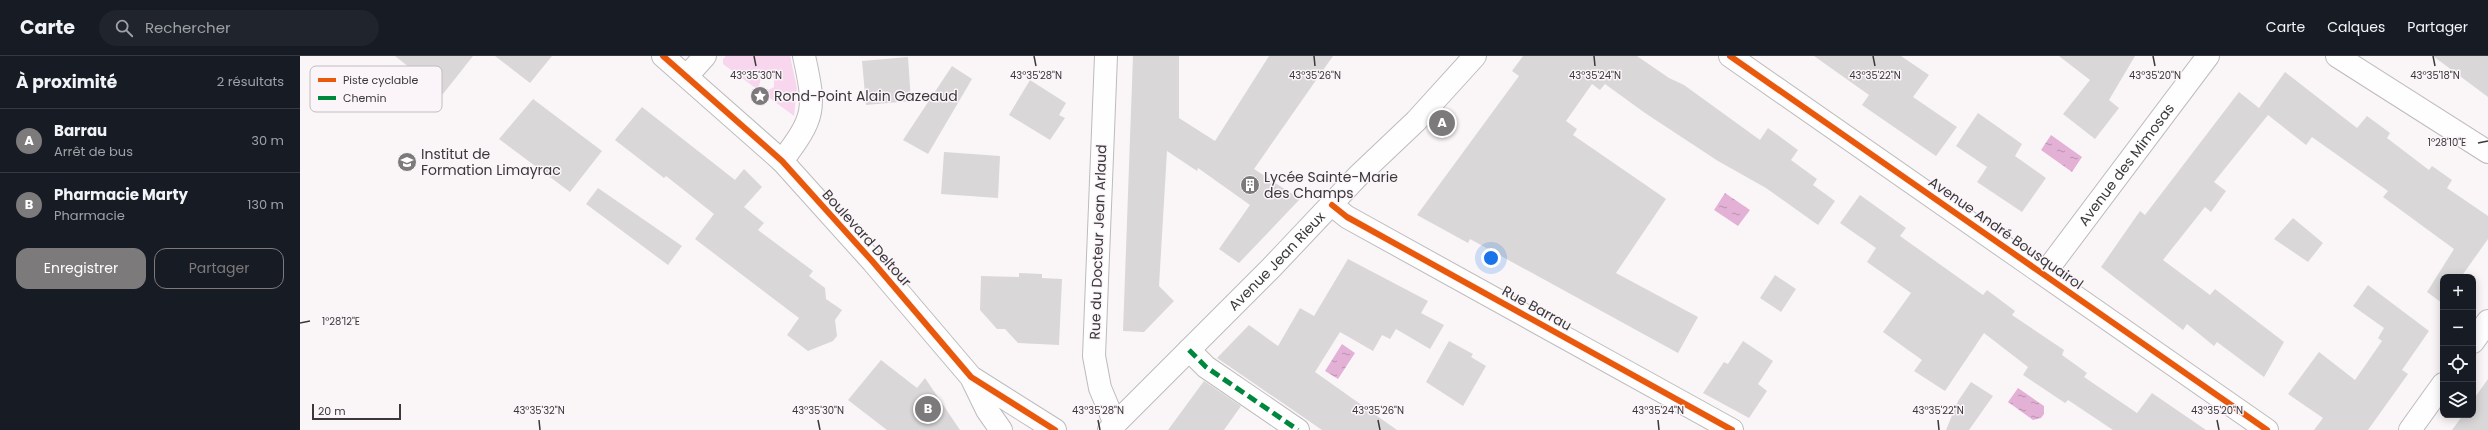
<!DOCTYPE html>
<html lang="fr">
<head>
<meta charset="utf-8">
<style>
	:root { --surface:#171b24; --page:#20242c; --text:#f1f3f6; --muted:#9ea1a6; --line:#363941; --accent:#7d7a7c }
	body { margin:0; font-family:Poppins,sans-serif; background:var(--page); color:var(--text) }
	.controls { position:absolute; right:12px; bottom:12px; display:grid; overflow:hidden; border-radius:8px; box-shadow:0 2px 10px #0003 }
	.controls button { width:36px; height:36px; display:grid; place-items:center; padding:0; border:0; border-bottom:1px solid var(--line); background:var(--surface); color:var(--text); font:20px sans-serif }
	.scale { position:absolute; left:12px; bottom:10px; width:89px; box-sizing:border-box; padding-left:4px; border:2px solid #3a383a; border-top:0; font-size:11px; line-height:14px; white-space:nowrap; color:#3a383a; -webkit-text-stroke:3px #fbf5f9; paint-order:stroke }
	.you { position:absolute; left:1191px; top:202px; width:14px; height:14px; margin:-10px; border:3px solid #fff; border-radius:50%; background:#1a73e8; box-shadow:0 0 0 6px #1a73e833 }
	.badge { display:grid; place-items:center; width:26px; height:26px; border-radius:50%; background:var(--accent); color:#fff; font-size:13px; font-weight:700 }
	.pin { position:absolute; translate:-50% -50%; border:2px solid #fff; box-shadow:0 1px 4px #0006 }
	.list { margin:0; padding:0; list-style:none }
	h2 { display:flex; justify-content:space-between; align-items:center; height:52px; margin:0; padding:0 16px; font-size:17px }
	h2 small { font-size:13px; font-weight:400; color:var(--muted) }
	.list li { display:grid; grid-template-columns:26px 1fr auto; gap:12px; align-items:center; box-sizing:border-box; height:64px; padding:0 16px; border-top:1px solid var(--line) }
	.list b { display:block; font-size:15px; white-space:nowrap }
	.list p { margin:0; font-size:13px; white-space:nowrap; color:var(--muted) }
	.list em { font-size:13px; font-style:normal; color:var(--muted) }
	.actions { display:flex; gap:8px; padding:12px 16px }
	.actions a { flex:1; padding:9px 0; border:1px solid var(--accent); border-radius:12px; text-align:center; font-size:14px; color:var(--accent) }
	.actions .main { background:var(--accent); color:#fff }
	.icon { flex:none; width:22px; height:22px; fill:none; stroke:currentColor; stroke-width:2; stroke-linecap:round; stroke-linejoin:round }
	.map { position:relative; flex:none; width:2188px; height:374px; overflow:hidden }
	header { display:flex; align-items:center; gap:24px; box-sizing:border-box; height:56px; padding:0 20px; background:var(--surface); border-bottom:1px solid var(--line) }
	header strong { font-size:19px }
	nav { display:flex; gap:22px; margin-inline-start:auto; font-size:14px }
	.search { width:280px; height:36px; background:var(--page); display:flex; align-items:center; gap:10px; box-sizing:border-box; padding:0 14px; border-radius:22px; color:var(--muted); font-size:15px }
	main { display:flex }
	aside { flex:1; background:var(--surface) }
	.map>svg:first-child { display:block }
	.green { fill:#f8d7ee }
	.water { fill:url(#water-ripples) }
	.building { fill:#d9d7d8 }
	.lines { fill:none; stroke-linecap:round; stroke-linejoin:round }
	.minor-casing { stroke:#bebbbc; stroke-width:24 }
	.tertiary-casing { stroke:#bebbbc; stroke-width:24 }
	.secondary-casing { stroke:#bebbbc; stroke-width:24 }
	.minor { stroke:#fefefe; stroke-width:22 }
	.tertiary { stroke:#fefefe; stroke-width:22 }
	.secondary { stroke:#fefefe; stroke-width:22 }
	.quiet { stroke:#00873e; stroke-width:5; stroke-dasharray:10 5; stroke-linecap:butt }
	.cycleway-casing { stroke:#fbf5f9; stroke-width:8 }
	.cycleway { stroke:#e8590c; stroke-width:6 }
	.ticks { fill:none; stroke:#3a383a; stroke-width:1.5 }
	.labels { text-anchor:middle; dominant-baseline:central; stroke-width:3; stroke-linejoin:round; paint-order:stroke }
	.poi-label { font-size:14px; fill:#3a383a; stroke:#fbf5f9; text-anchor:start }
	.street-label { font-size:14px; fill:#3a383a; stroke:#fbf5f9 }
	.key { fill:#fbf5f9; stroke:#c1bcc0; stroke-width:1 }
	.key-label { font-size:11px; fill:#3a383a }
	.ticks-label { font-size:10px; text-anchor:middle; fill:#3a383a; stroke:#fbf5f9; stroke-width:3; stroke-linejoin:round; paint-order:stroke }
</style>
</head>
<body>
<header>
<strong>Carte</strong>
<div class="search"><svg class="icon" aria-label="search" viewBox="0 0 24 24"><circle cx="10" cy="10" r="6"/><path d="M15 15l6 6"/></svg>Rechercher</div>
<nav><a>Carte</a><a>Calques</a><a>Partager</a></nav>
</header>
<main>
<aside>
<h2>À proximité<small>2 résultats</small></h2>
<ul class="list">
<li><span class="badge">A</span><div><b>Barrau</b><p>Arrêt de bus</p></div><em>30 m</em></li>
<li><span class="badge">B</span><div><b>Pharmacie Marty</b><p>Pharmacie</p></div><em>130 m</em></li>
</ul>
<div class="actions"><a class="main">Enregistrer</a><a>Partager</a></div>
</aside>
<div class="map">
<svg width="2188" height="374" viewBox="0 0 2188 374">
	<defs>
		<pattern id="water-ripples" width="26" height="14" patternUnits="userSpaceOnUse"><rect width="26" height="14" fill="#e4b1d6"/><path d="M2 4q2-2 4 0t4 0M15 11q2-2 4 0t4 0" fill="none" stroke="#ba91af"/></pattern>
	</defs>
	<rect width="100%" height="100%" fill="#faf6f8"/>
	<path class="green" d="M426 0H490L497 32 494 60 463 37 474 31V22L470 19 461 22 458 34 423 8V3Z"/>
	<path class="water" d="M1751 79 1782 101 1772 116 1741 94Z
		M1425 137 1450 154 1438 170 1414 154Z
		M1042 288 1055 297 1038 323 1025 315Z
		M1718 332 1744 350V358L1741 362 1733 364 1708 346Z"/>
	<path class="building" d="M95 0H173L143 38Z
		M195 0H252L230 27Z
		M833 0H879V62L915 85 969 0H1033L954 113 1000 143 939 207 919 193 950 149 898 112 897 115 867 95 859 230 874 245 844 276 823 275Z
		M1223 0H1337L1369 22 1384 29 1460 84 1468 72 1498 94 1491 104 1517 123 1513 129 1535 145 1518 169 1466 132 1418 105 1345 57 1305 28 1300 34 1292 28 1266 65 1277 73 1273 79 1366 143 1316 217 1398 261 1378 297 1170 183 1168 187 1117 159 1219 20 1212 15Z
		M1514 0H1601L1629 19 1613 41 1657 71 1636 100 1562 49 1569 39Z
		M1759 0H1835L1809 44 1819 52 1795 83 1763 58 1790 24Z
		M2133 0H2188V41Z
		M608 1 611 45 566 49 562 5Z
		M652 10 672 23 628 98 603 84Z
		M1985 16 2057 72 2067 60 2090 77 2087 82 2129 114 2132 110 2152 124 2147 132 2188 160V183L2161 221H2143L2142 247 2127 236 2154 193 2083 141 2088 135 2012 81 2006 89 1968 59 1914 126 1926 135 1911 156 1905 151 1863 204 1910 239 1915 233 1984 286 1964 321 1917 286 1914 290 1887 268 1883 274 1801 211 1840 155 1845 159 1939 36 1959 52Z
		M730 24 766 47 759 59 765 62 750 84 709 59Z
		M233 43 302 95 270 136 199 83Z
		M342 51 435 124 444 113 462 131 444 151 464 167 458 174 513 215 509 220 525 232 526 243 542 254 535 264 537 280 533 285 508 295 487 279 499 262 395 183 414 158 366 120 364 122 315 84Z
		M1678 57 1722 88 1715 100 1746 122 1722 156 1677 126 1687 111 1656 90Z
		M644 96 700 100 698 142 641 138Z
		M298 132 382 190 368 209 286 148Z
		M1560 139 1606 172 1600 180 1683 239 1687 234 1715 255 1712 259 1764 294 1762 299 1787 317 1784 321 1837 357 1852 337 1906 374H1813L1768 344 1765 347 1723 319 1728 311 1684 277 1645 335 1614 315 1622 304 1583 276 1611 237 1567 206 1576 192 1540 167Z
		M1993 162 2023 187 2008 206 1974 183Z
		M1048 203 1128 245 1121 257 1144 269 1130 293 1096 273 1090 283 1082 279 1073 295 1040 276 1015 316 1097 374H1022L917 302 949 269 978 290 1000 252 1014 260Z
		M719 217 742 218V222L762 223 759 289 718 287 705 273H697L680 254 681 220 719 221Z
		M1475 219 1496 233 1481 256 1460 242Z
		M2068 229 2129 275 2102 314 2108 318 2068 374H2014L2023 362 1988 338 2019 296 2055 324 2082 285 2078 282 2084 272 2053 250Z
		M1149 285 1173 298 1171 301 1186 310 1163 350 1126 326Z
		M1443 285 1473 305 1458 328 1467 335 1449 362 1403 337 1424 306 1428 308Z
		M581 304 617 332 625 322 660 374H587L548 344Z
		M2188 323V374H2152L2163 359H2173V344Z
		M904 325 941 350 924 374H868Z
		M1671 326 1693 340 1669 374H1646L1658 345Z"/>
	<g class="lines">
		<g class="minor-casing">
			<g id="minor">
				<path d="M806 0 794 300 800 332 815 368"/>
				<path d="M1430 0 1967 374"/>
				<path d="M2037 0 2188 96"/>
				<path d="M387 20 405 0"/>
				<path d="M482 105C515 61 516 54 504 0"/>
				<path d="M1032 149 1047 161 1432 374"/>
				<path id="s1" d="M1744 218 1908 0"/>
				<path d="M2173 286 2188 265"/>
				<path d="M889 294 906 311 998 374"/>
				<path d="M2110 374 2143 328"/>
			</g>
		</g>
		<g class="tertiary-casing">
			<path id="tertiary" d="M363 0 482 105 573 206 671 321 687 354 701 374
				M671 321 755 374"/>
		</g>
		<g class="secondary-casing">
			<g id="secondary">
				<path id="s2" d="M809 374 972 211 1058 120 1116 65 1175 0"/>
			</g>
		</g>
		<use href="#minor" class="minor"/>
		<use href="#tertiary" class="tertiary"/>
		<use href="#secondary" class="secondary"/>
		<path class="quiet" d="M889 294 906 311 998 374"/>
		<g class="cycleway-casing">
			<path id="cycleway" d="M363 0 482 105 573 206 671 321 755 374
				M1430 0 1967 374
				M1032 149 1047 161 1432 374"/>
		</g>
		<use href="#cycleway" class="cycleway"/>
	</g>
	<path class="ticks" d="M454 0 456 10M734 0 736 10M1014 0 1015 10M1294 0 1295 10M1573 0 1575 10M1853 0 1855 10M2133 0 2135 10M2178 87 2188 85M0 267 10 265M239 364 240 374M518 364 520 374M798 364 800 374M1078 364 1080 374M1358 364 1359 374M1638 364 1639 374M1917 364 1919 374"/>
	<defs>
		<g id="sight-disc" transform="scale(1)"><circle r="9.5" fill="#7d7a7c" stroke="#fbf5f9"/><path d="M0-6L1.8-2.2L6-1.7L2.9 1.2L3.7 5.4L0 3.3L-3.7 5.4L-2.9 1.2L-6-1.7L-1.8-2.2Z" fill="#fff"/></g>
		<g id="university-disc" transform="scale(1)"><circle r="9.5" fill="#7d7a7c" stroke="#fbf5f9"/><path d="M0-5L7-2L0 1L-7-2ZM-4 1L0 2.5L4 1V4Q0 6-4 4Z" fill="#fff"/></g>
		<g id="building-disc" transform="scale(1)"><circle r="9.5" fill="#7d7a7c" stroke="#fbf5f9"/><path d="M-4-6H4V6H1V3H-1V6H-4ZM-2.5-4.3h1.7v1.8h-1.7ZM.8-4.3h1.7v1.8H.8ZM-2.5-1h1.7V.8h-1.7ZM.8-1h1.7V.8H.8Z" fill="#fff"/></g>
	</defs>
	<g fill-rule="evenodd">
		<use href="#sight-disc" x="460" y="40"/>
		<use href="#university-disc" x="107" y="106"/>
		<use href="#building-disc" x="950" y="129"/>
	</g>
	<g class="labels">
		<g class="poi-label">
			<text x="474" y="40">Rond-Point Alain Gazeaud</text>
			<text x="121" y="98">Institut de<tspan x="121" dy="16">Formation Limayrac</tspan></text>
			<text x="964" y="121">Lycée Sainte-Marie<tspan x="964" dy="16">des Champs</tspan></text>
		</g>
		<g class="street-label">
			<text stroke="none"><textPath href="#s1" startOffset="137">Avenue des Mimosas</textPath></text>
			<text transform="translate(1706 177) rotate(35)">Avenue André Bousquairol</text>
			<text transform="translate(567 182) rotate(48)">Boulevard Deltour</text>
			<text transform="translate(798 186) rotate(-88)">Rue du Docteur Jean Arlaud</text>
			<text stroke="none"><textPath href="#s2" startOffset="238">Avenue Jean Rieux</textPath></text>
			<text transform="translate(1237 252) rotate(29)">Rue Barrau</text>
		</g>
	</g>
	<rect x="10" y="10" width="132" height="46" rx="6" class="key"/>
	<rect x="18" y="22" width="18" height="4" fill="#e8590c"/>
	<rect x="18" y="40" width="18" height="4" fill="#00873e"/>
	<g class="key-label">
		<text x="43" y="28">Piste cyclable</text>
		<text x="43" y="46">Chemin</text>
	</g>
	<g class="ticks-label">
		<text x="2135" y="23">43°35'18"N</text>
		<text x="456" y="23">43°35'30"N</text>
		<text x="736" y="23">43°35'28"N</text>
		<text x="1015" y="23">43°35'26"N</text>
		<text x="1295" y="23">43°35'24"N</text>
		<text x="1575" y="23">43°35'22"N</text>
		<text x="1855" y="23">43°35'20"N</text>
		<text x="2147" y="90">1°28'10"E</text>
		<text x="41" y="269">1°28'12"E</text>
		<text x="239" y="358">43°35'32"N</text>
		<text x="518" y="358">43°35'30"N</text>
		<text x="798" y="358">43°35'28"N</text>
		<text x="1078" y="358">43°35'26"N</text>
		<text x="1358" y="358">43°35'24"N</text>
		<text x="1638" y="358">43°35'22"N</text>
		<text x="1917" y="358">43°35'20"N</text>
	</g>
</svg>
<div class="controls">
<button>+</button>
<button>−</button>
<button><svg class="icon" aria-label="locate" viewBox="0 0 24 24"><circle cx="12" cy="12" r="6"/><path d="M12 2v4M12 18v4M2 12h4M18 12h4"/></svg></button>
<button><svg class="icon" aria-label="layers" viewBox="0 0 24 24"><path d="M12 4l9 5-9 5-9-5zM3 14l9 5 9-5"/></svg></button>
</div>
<div class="scale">20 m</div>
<div class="you"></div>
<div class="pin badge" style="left:1142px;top:67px">A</div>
<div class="pin badge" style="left:628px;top:353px">B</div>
</div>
</main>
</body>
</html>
